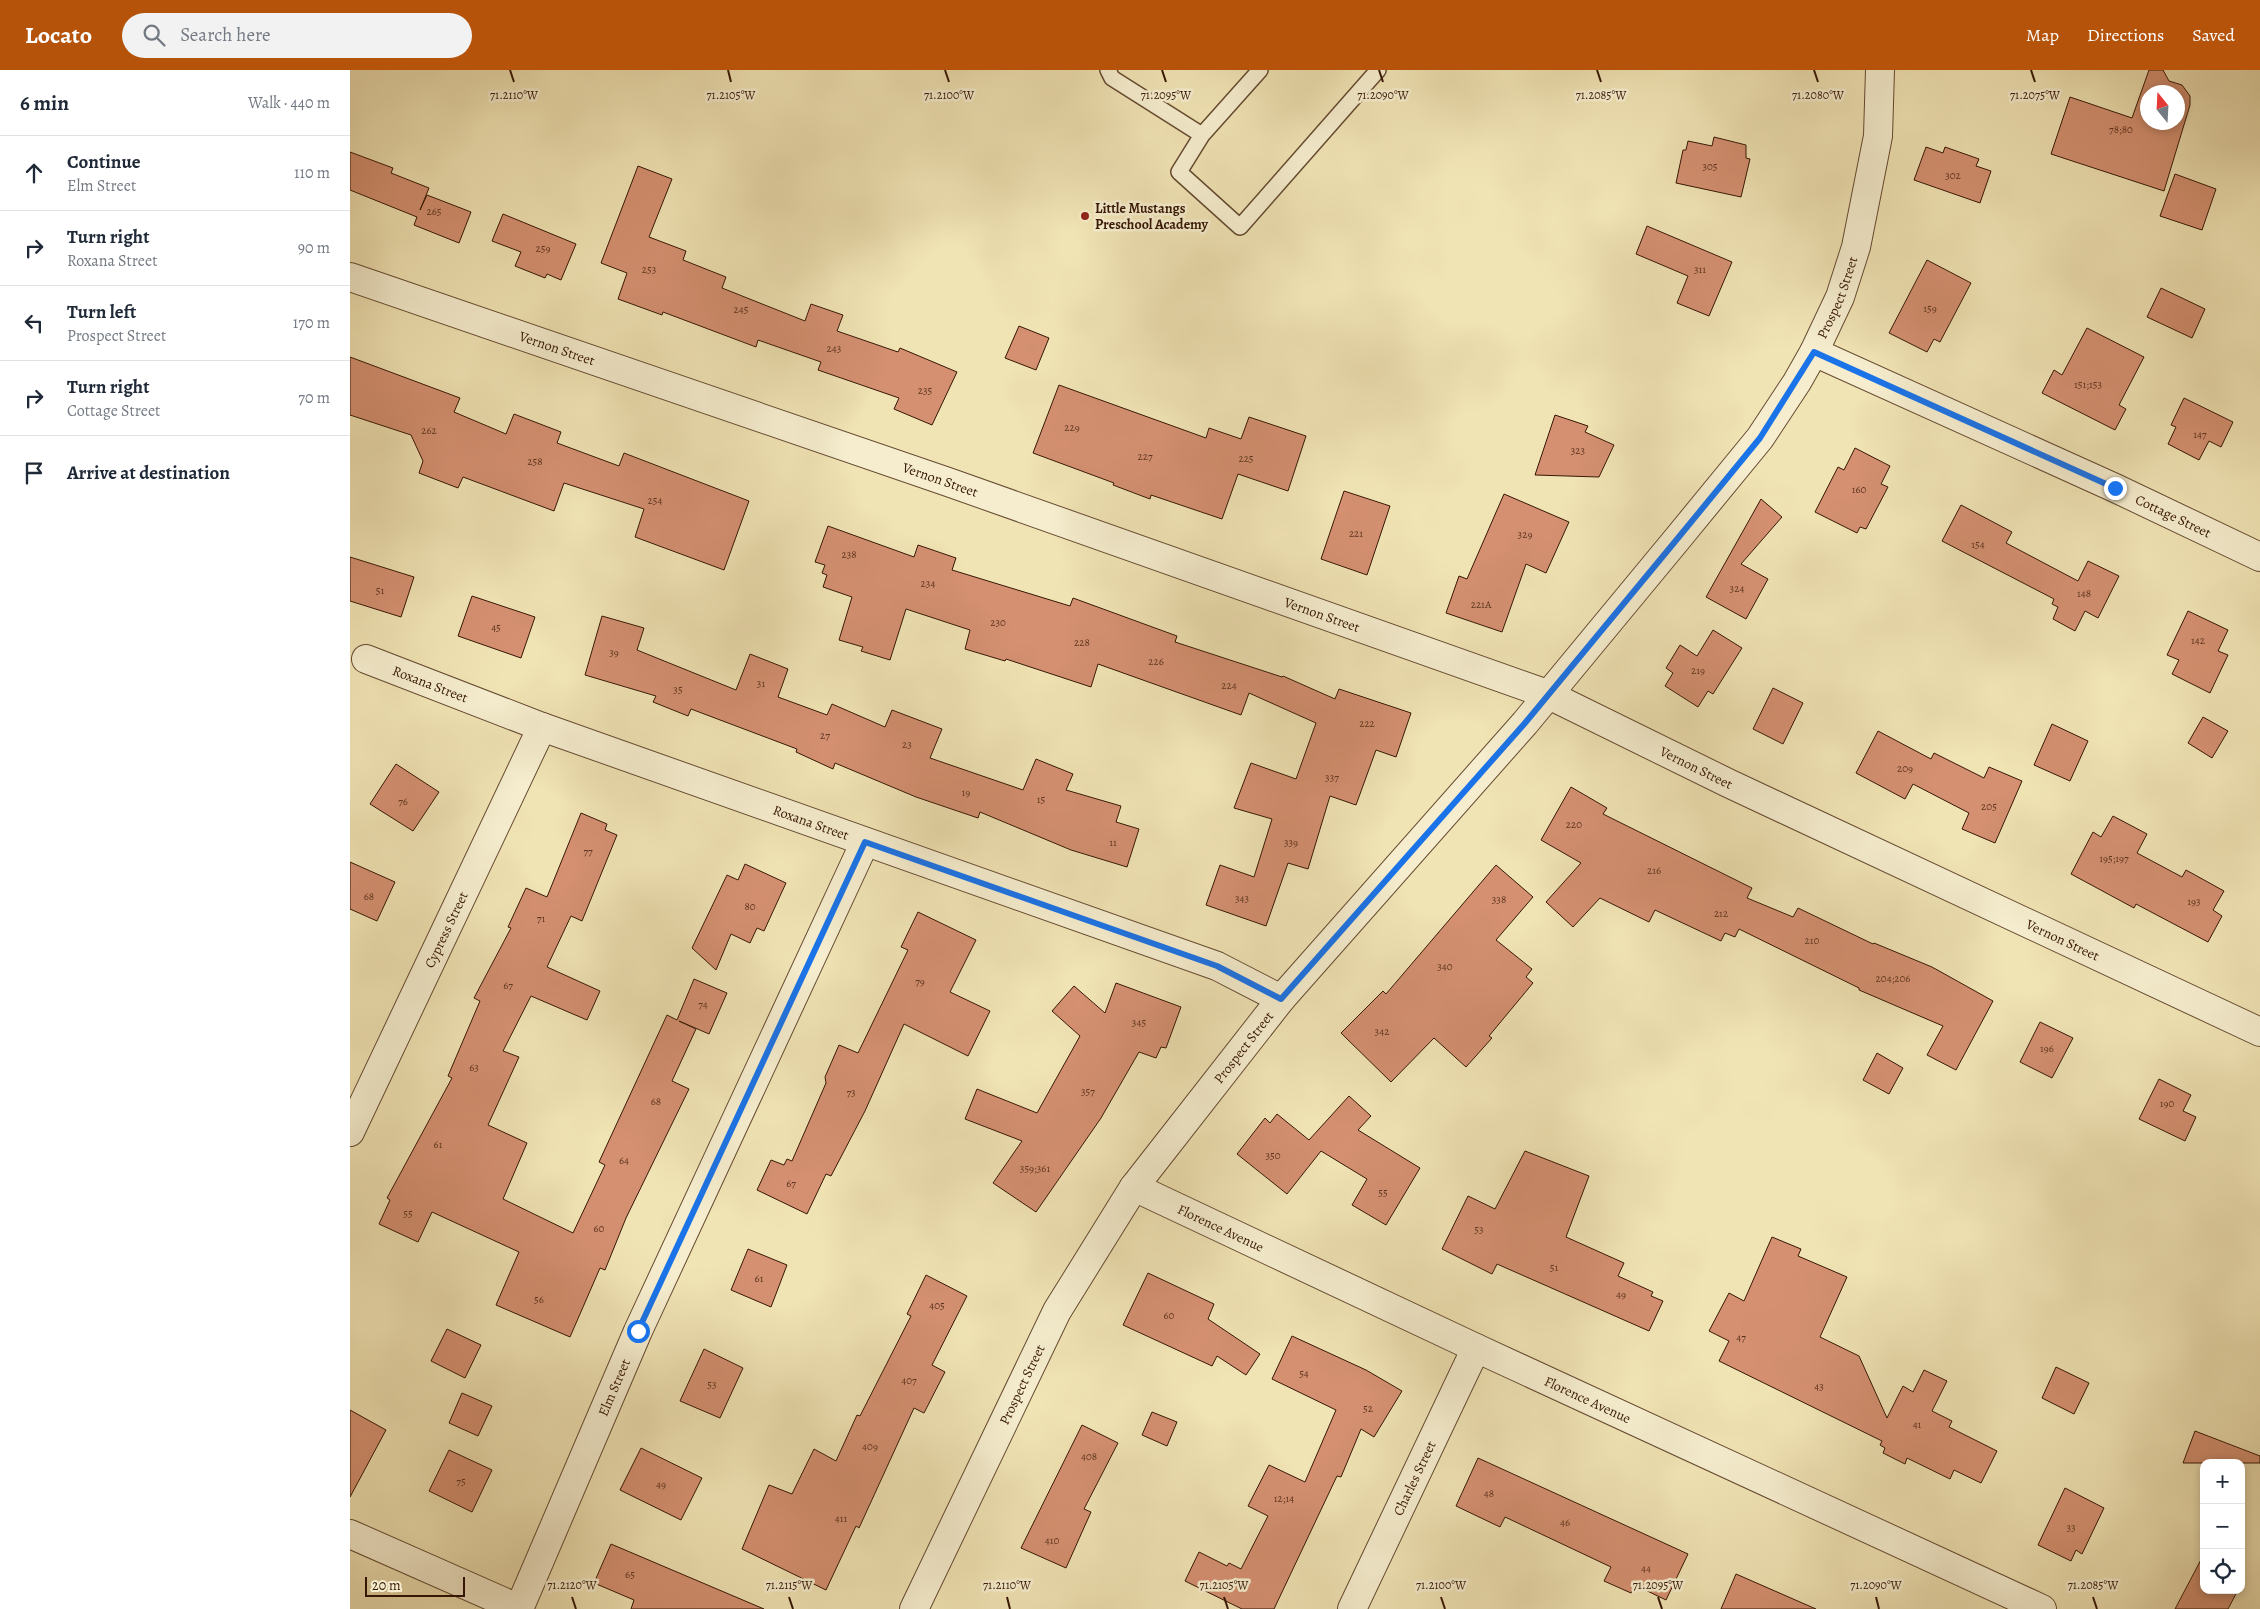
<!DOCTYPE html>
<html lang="en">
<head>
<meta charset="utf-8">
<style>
	:root { --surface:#fff; --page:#f2f2f3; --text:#1f2937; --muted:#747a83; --line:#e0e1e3; --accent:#b45309 }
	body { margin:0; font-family:Alegreya,serif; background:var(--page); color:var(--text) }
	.controls { position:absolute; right:15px; bottom:15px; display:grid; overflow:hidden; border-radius:10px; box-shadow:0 2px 8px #0003 }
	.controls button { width:45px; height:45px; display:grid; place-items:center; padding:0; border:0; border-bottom:1px solid var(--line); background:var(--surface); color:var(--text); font:25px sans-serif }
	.compass { position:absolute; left:1790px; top:15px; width:45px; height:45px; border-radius:50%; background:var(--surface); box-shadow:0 2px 8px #0003; rotate:342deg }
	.scale { position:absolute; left:15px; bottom:12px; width:100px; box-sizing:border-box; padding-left:5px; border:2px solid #371704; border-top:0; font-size:14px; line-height:18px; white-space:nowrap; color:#371704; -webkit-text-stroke:4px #f5edce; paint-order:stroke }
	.stop { position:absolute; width:15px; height:15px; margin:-11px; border:4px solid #1a73e8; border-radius:50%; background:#fff }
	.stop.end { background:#1a73e8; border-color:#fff; box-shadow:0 1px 5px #0008 }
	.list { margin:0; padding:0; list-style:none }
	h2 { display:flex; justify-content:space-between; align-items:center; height:65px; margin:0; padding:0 20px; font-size:21px }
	h2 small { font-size:16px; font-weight:400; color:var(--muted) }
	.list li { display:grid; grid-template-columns:32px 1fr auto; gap:15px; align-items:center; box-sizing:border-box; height:75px; padding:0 20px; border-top:1px solid var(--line) }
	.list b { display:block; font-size:19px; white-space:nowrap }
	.list p { margin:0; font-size:16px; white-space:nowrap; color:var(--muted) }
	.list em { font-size:16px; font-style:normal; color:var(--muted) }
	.icon { flex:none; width:28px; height:28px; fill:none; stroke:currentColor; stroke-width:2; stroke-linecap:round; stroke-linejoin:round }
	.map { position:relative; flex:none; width:1910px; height:1539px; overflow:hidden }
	header { display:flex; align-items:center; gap:30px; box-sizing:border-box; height:70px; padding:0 25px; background:var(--accent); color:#fff }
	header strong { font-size:24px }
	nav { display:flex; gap:28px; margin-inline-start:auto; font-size:18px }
	.search { width:350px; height:45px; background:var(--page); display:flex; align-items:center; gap:12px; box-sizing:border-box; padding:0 18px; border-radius:28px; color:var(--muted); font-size:19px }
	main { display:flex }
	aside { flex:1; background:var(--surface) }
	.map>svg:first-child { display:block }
	.building { fill:#d49071; stroke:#371704; fill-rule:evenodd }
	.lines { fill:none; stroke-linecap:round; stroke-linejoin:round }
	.service-casing { stroke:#654a30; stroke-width:18 }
	.minor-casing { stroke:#654a30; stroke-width:30 }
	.tertiary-casing { stroke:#654a30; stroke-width:30 }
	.service { stroke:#f5edce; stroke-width:15 }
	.minor { stroke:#f5edce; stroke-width:28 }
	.tertiary { stroke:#f5edce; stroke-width:28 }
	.route { stroke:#1a73e8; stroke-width:6 }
	.ticks { fill:none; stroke:#371704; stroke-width:2 }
	.poi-dot { fill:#8f2418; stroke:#f5edce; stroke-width:2 }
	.labels { text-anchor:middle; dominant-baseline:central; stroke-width:5; stroke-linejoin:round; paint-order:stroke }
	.number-label { font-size:11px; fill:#5e351f }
	.poi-label { font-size:14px; font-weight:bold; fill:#371704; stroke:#f5edce; text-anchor:start }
	.street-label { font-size:14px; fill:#371704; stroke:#f5edce }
	.ticks-label { font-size:12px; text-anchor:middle; fill:#371704; stroke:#f5edce; stroke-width:5; stroke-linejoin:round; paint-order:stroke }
</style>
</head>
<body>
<header>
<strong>Locato</strong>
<div class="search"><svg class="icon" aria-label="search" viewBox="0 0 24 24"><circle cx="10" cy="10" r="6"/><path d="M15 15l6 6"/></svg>Search here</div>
<nav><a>Map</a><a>Directions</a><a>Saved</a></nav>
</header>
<main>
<aside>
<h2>6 min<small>Walk · 440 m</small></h2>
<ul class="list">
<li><svg class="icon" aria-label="ahead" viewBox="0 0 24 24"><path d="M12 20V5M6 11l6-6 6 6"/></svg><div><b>Continue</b><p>Elm Street</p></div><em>110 m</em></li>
<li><svg class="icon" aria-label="right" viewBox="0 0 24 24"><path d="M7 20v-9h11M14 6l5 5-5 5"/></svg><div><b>Turn right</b><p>Roxana Street</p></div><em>90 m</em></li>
<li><svg class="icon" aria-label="left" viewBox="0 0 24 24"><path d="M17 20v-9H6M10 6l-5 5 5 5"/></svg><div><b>Turn left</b><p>Prospect Street</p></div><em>170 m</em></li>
<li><svg class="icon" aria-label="right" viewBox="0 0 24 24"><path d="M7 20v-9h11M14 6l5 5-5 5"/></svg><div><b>Turn right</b><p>Cottage Street</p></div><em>70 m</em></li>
<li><svg class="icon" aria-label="arrive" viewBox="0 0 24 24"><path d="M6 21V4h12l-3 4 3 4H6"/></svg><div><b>Arrive at destination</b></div></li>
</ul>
</aside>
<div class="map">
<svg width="1910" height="1539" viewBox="0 0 1910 1539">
	<rect width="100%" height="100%" fill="#f0e3b4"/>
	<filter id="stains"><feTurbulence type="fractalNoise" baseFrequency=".004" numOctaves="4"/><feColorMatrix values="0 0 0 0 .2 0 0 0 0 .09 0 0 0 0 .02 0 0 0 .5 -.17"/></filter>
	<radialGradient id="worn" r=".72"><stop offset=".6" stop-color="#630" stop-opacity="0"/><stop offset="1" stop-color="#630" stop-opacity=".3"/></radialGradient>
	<path class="building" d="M1799 0H1813L1819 11 1832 15 1840 26V35L1814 121 1701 84 1720 27 1782 48ZM1798 22H1828V52H1798Z
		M1364 67 1396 75V88L1400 89 1391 127 1326 113 1333 80H1336L1338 71 1362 76Z
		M1576 77 1593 83 1595 77 1629 89 1626 96 1641 101 1630 133 1564 110Z
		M0 82 43 98 41 103 79 118 70 140 77 125 121 142 109 173 64 155 67 147 0 120Z
		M288 96 322 109 299 167 336 181 333 190 376 207 372 218 455 251 461 234 493 245 487 261 548 282 550 278 607 302 582 355 544 339 549 328 468 300 471 292 408 270 406 277 313 242 312 245 268 229 277 203 251 193Z
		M1825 104 1866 119 1852 160 1810 146Z
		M153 144 226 174 211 210 197 204 195 208 165 196 171 182 142 171Z
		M1297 156 1382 192 1359 246 1327 233 1338 206 1286 184Z
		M1577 190 1621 213 1590 272 1584 269 1577 282 1539 263Z
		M1811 218 1855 239 1842 268 1797 247Z
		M669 256 699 268 686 300 655 288Z
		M1737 258 1794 287 1769 335 1776 339 1765 360 1692 323 1704 300 1712 305Z
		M0 287 110 328 104 342 156 364 164 344 211 362 207 373 269 396 274 383 399 431 374 500 285 467 294 439 214 413 204 441 113 407 108 418 69 403 73 391 61 365 0 345Z
		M709 315 856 368 859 358 891 369 899 347 956 366 938 421 888 404 872 449 801 425 800 429 763 415 764 413 683 383Z
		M1834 328 1883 352 1871 377 1859 371 1849 390 1818 374 1826 357 1821 355Z
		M1205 345 1238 356 1235 362 1264 375 1249 407 1185 405Z
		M1505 378 1540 396 1531 414 1538 417 1516 459 1510 457 1507 463 1465 442 1488 397 1494 400Z
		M994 421 1040 436 1017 505 971 489Z
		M1154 424 1219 452 1196 503 1176 494 1152 562 1096 543 1109 506 1117 509Z
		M1411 429 1432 447 1391 494 1418 509 1396 549 1356 527Z
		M1611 435 1662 462 1656 473 1728 511 1738 491 1769 506 1748 548 1735 541 1725 561 1703 549 1708 537 1702 534 1704 529 1592 471Z
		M478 456 564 487 568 475 606 488 602 500 720 536 723 528 827 566 825 572 932 607 933 606 985 629 989 619 1061 643 1046 687 1026 680 1006 735 980 726 958 799 938 793 916 856 856 835 870 795 904 807 922 749 884 738 901 693 946 709 966 653 899 623 891 645 748 594 741 617 656 589 655 591 615 579 620 560 556 539 540 590 511 581 513 577 489 570 502 527 473 517 477 505 472 503 475 495 465 492Z
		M0 487 64 507 51 547 0 531Z
		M122 526 185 547 171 588 108 566Z
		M1838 541 1878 560 1868 581 1878 585 1860 623 1822 604 1829 590 1817 585Z
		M252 546 294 558 287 580 386 620 400 584 438 599 428 627 477 645 482 634 535 657 542 640 592 659 580 688 673 720 686 689 723 704 716 720 771 736 766 752 789 759 777 797 721 780 630 742 628 748 566 727 485 693 483 699 446 682 447 679 341 639 338 646 303 632 306 626 235 605Z
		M1363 560 1392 578 1363 624 1358 621 1348 637 1315 616 1323 603 1316 598 1330 575 1347 586Z
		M1423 618 1453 633 1433 674 1403 659Z
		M1853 647 1878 661 1862 688 1838 673Z
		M1702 654 1738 671 1720 711 1684 695Z
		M1528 661 1581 689 1584 683 1634 708 1639 697 1672 711 1645 773 1612 759 1619 743 1563 714 1555 729 1506 703Z
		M46 694 89 722 63 761 20 734Z
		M1221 717 1257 738 1253 744 1402 818 1397 828 1443 847 1448 838 1523 874 1524 873 1582 897 1643 931 1606 1000 1577 985 1593 956 1509 920V918L1389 859 1385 867 1375 863 1371 871 1305 840 1299 852 1250 828 1223 857 1196 832 1231 793 1191 770Z
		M231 743 257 754 255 760 267 765 232 851 221 846 197 897 250 921 237 950 181 926 153 981 169 987 138 1055 177 1073 153 1129 223 1163 255 1095 249 1092 317 945 327 950 344 909 377 923 359 964 329 951 346 959 322 1011 339 1019 276 1148 255 1200 250 1198 220 1267 146 1235 169 1182 82 1142 68 1172 29 1154 40 1130 37 1128 102 1008 98 1006 130 931 124 928 161 858 158 857 176 818 197 827Z
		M1763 746 1797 764 1787 783 1832 807 1836 800 1874 821 1863 840 1872 846 1858 872 1786 834 1784 838 1721 804 1743 762 1751 767Z
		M0 792 45 812 27 851 0 839Z
		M395 794 436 813 414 861 407 858 400 873 381 864 366 900 342 878 377 805 388 810Z
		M1146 795 1183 827 1146 870 1182 899 1176 907 1183 913 1139 966 1142 968 1116 997 1084 968 1041 1012 991 963 1033 921 1036 924Z
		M568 842 626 870 600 922 640 941 618 986 554 954 515 1041 481 1106 476 1104 457 1144 407 1120 421 1090 434 1095 437 1089 442 1091 476 1013 475 1007 489 975 508 983 558 880 551 877Z
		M766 913 831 937 816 978 811 977 806 988 789 982 751 1048 686 1142 643 1113 672 1071 615 1049 627 1019 687 1043 730 966 702 941 724 916 755 943Z
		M1690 952 1723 968 1702 1008 1670 992Z
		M1527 983 1553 998 1539 1024 1513 1010Z
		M1809 1009 1841 1025 1833 1041 1846 1047 1835 1071 1789 1049Z
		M999 1026 1021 1046 1008 1060 1070 1098 1036 1155 1002 1135 1017 1109 971 1081 937 1124 887 1084 915 1048 920 1053 927 1044 959 1070Z
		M1175 1081 1239 1106 1216 1167 1274 1193 1268 1206 1303 1222 1301 1226 1313 1231 1299 1261 1147 1194 1142 1204 1092 1179 1118 1126 1145 1139Z
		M1422 1167 1451 1179 1448 1186 1497 1207 1470 1267 1509 1286 1537 1348 1553 1316 1563 1322 1574 1300 1597 1311 1582 1341 1602 1351 1599 1357 1647 1381 1631 1413 1604 1400 1600 1409 1557 1388 1555 1394 1533 1383 1535 1378 1530 1375 1532 1371 1369 1291 1379 1271 1359 1261 1379 1223 1394 1231Z
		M398 1179 437 1195 421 1237 381 1220Z
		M798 1203 864 1234 858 1249 910 1284 896 1305 867 1286 862 1296 773 1255Z
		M576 1205 617 1226 582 1295 595 1302 574 1343 564 1338 509 1458 506 1456 476 1520 392 1479 419 1415 442 1424 464 1379 486 1391 507 1345 510 1346 561 1246 557 1244Z
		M97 1259 131 1275 115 1308 81 1291Z
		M942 1266 1016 1300 1052 1321 1024 1367 1011 1359 991 1407 987 1406 924 1539H892L835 1511 849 1482 877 1496 879 1493 891 1499 918 1446 898 1436 919 1395 955 1412 986 1340 922 1309Z
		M354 1279 393 1298 370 1348 330 1331Z
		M1706 1297 1739 1313 1724 1344 1692 1328Z
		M112 1323 142 1336 128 1366 99 1353Z
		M0 1340 36 1360 0 1427Z
		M802 1342 827 1352 817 1376 792 1365Z
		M732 1355 768 1373 734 1439 741 1442 716 1498 671 1478Z
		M1845 1361 1910 1386V1393H1833Z
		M291 1378 352 1408 331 1450 270 1420Z
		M99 1380 142 1400 122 1442 79 1421Z
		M1128 1388 1338 1484 1316 1530 1285 1515 1281 1523 1254 1511 1261 1497 1155 1447 1150 1457 1106 1436Z
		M1715 1418 1754 1438 1732 1484 1726 1480 1721 1491 1688 1475Z
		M261 1474 414 1539H281L284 1530 244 1513Z
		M1854 1484V1520H1888L1878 1539H1825Z
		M1386 1504 1466 1539H1371Z"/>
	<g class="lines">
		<g class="service-casing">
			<path id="service" d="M758 0 762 8 852 65
				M910 0 852 65 829 102 890 157 1028 0"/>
		</g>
		<g class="minor-casing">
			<g id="minor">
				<path id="s1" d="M0 207 598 412 1197 624 1378 713 1910 962"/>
				<path id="s2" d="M1464 282 1765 418 1910 487"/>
				<path id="s3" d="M16 589 192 657 867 896 931 929"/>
				<path id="s4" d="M0 1062 192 657"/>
				<path id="s5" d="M784 1117 1126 1278 1692 1539"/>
				<path d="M0 1464 170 1539"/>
				<path id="s6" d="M169 1539 288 1261 515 772"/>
				<path id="s7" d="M1002 1539 1126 1278"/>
			</g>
		</g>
		<g class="tertiary-casing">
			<g id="tertiary">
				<path id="s8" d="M564 1539 707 1241 784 1117 931 929 1175 653 1328 468 1410 368 1447 312 1464 282 1490 227 1506 177 1528 66 1530 0"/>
			</g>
		</g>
		<use href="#service" class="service"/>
		<use href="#minor" class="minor"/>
		<use href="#tertiary" class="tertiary"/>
	</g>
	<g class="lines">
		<path class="route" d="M288 1261 515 772 867 896 931 929 1175 653 1328 468 1410 368 1464 282 1765 418"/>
	</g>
	<path class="ticks" d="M160 0 164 12M378 0 381 12M595 0 599 12M812 0 816 12M1029 0 1033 12M1247 0 1251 12M1464 0 1468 12M1681 0 1685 12M222 1527 226 1539M439 1527 443 1539M657 1527 660 1539M874 1527 878 1539M1091 1527 1095 1539M1308 1527 1312 1539M1526 1527 1529 1539M1743 1527 1747 1539"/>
	<circle class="poi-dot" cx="735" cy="146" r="5"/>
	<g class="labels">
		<g class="number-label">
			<text x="1771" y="59">78;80</text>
			<text x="1360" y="96">305</text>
			<text x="1603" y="105">302</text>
			<text x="84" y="141">265</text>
			<text x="193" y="178">259</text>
			<text x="299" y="199">253</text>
			<text x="1350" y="199">311</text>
			<text x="1580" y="238">159</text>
			<text x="391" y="239">245</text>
			<text x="484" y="278">243</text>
			<text x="1738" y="314">151;153</text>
			<text x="575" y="320">235</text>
			<text x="722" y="357">229</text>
			<text x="79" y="360">262</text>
			<text x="1850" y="364">147</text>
			<text x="1228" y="380">323</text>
			<text x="795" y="386">227</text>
			<text x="896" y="388">225</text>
			<text x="185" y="391">258</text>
			<text x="1509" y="419">160</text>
			<text x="305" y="430">254</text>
			<text x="1006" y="463">221</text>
			<text x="1175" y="464">329</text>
			<text x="1628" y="474">154</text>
			<text x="499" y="484">238</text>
			<text x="578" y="513">234</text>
			<text x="1387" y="518">324</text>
			<text x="30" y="520">51</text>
			<text x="1734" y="523">148</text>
			<text x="1131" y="534">221A</text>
			<text x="648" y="552">230</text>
			<text x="146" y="557">45</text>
			<text x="1848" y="570">142</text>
			<text x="732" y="572">228</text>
			<text x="264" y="582">39</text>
			<text x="806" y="591">226</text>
			<text x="1348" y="600">219</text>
			<text x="411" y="613">31</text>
			<text x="879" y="615">224</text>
			<text x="328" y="619">35</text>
			<text x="1017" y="653">222</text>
			<text x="475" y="665">27</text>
			<text x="557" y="674">23</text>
			<text x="1555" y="698">209</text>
			<text x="982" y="707">337</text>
			<text x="616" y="722">19</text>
			<text x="691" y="729">15</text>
			<text x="53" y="731">76</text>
			<text x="1639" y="736">205</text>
			<text x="1224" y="754">220</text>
			<text x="763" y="772">11</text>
			<text x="941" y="772">339</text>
			<text x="238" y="781">77</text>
			<text x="1764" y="788">195;197</text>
			<text x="1304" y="800">216</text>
			<text x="19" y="826">68</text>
			<text x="892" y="828">343</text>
			<text x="1149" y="829">338</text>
			<text x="1844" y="831">193</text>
			<text x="400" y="836">80</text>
			<text x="1371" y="843">212</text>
			<text x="191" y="848">71</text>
			<text x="1462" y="870">210</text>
			<text x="1095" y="896">340</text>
			<text x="1543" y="908">204;206</text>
			<text x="570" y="911">79</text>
			<text x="158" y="915">67</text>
			<text x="353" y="934">74</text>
			<text x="789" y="952">345</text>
			<text x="1032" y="961">342</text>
			<text x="1697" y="978">196</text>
			<text x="124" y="997">63</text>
			<text x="738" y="1021">357</text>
			<text x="501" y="1022">73</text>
			<text x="306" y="1031">68</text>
			<text x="1817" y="1033">190</text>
			<text x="88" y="1074">61</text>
			<text x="923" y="1085">350</text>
			<text x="274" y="1090">64</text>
			<text x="685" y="1098">359;361</text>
			<text x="441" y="1113">67</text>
			<text x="1033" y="1122">55</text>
			<text x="58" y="1143">55</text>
			<text x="249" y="1158">60</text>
			<text x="1129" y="1159">53</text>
			<text x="1204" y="1197">51</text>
			<text x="409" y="1208">61</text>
			<text x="1271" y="1224">49</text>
			<text x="189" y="1229">56</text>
			<text x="587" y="1235">405</text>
			<text x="819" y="1245">60</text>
			<text x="1391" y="1267">47</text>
			<text x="954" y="1303">54</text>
			<text x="559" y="1310">407</text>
			<text x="362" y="1314">53</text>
			<text x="1469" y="1316">43</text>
			<text x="1018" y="1338">52</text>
			<text x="1567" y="1354">41</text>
			<text x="520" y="1376">409</text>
			<text x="739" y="1386">408</text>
			<text x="111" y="1411">75</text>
			<text x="311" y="1414">49</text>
			<text x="1139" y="1423">48</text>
			<text x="934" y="1428">12;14</text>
			<text x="491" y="1448">411</text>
			<text x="1215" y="1452">46</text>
			<text x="1721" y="1457">33</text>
			<text x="702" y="1470">410</text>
			<text x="1296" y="1498">44</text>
			<text x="280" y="1504">65</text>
		</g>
		<g class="poi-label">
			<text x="745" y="138">Little Mustangs<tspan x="745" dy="16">Preschool Academy</tspan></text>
		</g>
		<g class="street-label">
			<text stroke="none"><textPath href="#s8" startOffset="1614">Prospect Street</textPath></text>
			<text stroke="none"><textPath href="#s1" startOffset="219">Vernon Street</textPath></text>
			<text stroke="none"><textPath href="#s1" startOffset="624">Vernon Street</textPath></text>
			<text stroke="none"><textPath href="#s2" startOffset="395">Cottage Street</textPath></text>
			<text stroke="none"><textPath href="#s1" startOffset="1029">Vernon Street</textPath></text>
			<text stroke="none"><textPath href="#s3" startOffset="69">Roxana Street</textPath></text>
			<text stroke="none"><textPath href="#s1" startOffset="1434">Vernon Street</textPath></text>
			<text stroke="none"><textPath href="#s3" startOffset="474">Roxana Street</textPath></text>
			<text stroke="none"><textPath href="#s4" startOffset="224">Cypress Street</textPath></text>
			<text stroke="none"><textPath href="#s1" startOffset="1839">Vernon Street</textPath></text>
			<text stroke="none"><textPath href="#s8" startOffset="654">Prospect Street</textPath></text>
			<text stroke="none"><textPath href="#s5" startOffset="96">Florence Avenue</textPath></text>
			<text stroke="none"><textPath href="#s8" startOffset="249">Prospect Street</textPath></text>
			<text stroke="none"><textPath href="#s6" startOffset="241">Elm Street</textPath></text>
			<text stroke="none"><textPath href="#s5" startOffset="501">Florence Avenue</textPath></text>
			<text stroke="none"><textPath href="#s7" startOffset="145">Charles Street</textPath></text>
		</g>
	</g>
	<g class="ticks-label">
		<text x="164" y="29">71.2110°W</text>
		<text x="381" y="29">71.2105°W</text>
		<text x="599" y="29">71.2100°W</text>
		<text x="816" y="29">71.2095°W</text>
		<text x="1033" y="29">71.2090°W</text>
		<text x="1251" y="29">71.2085°W</text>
		<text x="1468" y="29">71.2080°W</text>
		<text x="1685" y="29">71.2075°W</text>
		<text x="222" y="1519">71.2120°W</text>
		<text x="439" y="1519">71.2115°W</text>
		<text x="657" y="1519">71.2110°W</text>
		<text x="874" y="1519">71.2105°W</text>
		<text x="1091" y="1519">71.2100°W</text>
		<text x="1308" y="1519">71.2095°W</text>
		<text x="1526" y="1519">71.2090°W</text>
		<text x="1743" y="1519">71.2085°W</text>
	</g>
	<rect width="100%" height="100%" filter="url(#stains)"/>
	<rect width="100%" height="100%" fill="url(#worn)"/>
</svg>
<div class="controls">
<button>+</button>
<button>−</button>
<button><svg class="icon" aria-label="locate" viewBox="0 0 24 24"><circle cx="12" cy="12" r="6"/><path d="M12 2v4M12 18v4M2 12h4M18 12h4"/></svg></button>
</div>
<svg class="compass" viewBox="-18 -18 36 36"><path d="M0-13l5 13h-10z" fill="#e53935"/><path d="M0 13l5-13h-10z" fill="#747a83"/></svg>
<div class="scale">20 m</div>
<div class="stop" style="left:288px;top:1261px"></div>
<div class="stop end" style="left:1765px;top:418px"></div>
</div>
</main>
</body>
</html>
